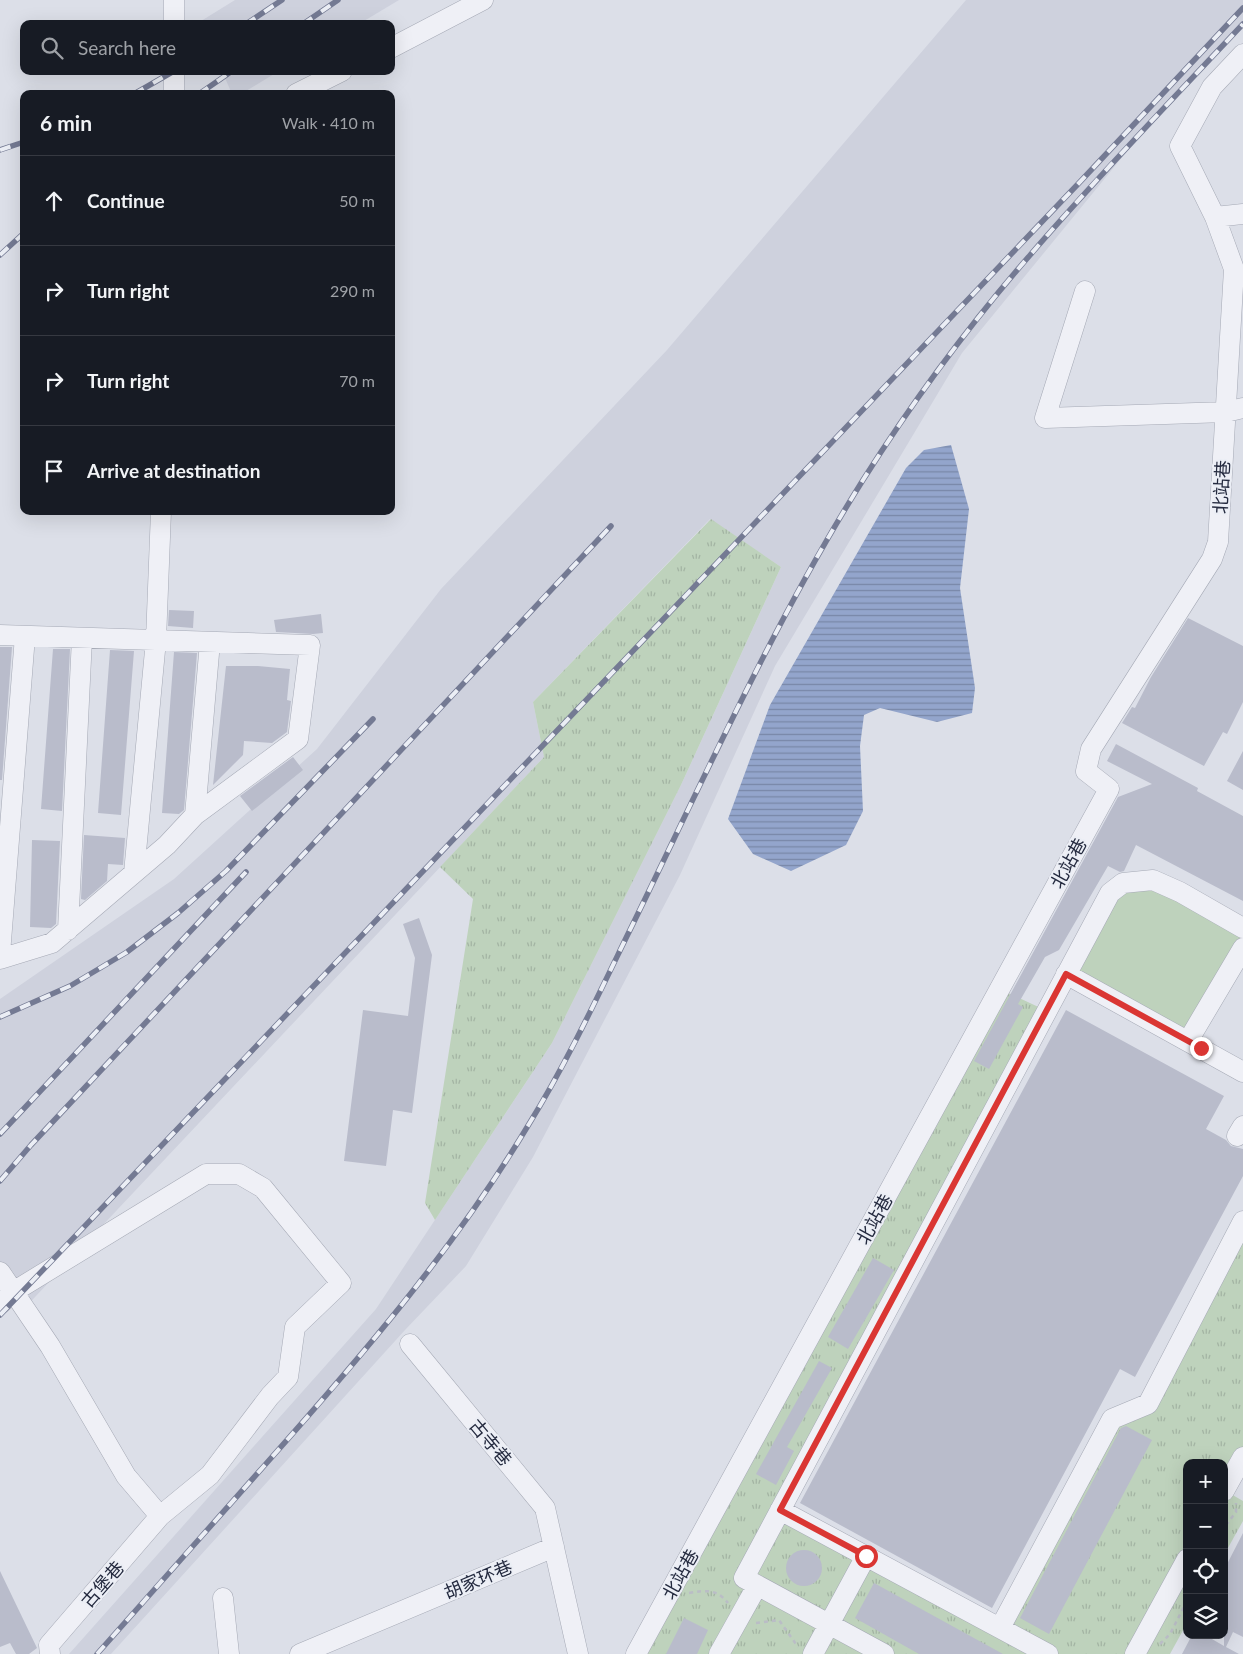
<!DOCTYPE html>
<html lang="en">
<head>
<meta charset="utf-8">
<style>
	:root { --surface:#171b24; --page:#242831; --text:#f1f3f6; --muted:#9ea1a6; --line:#363941 }
	body { margin:0; font-family:Lato,"Noto Sans SC",sans-serif; background:var(--page); color:var(--text) }
	.controls { position:absolute; right:15px; bottom:15px; display:grid; overflow:hidden; border-radius:10px; box-shadow:0 5px 20px #0002 }
	.controls button { width:45px; height:45px; display:grid; place-items:center; padding:0; border:0; border-bottom:1px solid var(--line); background:var(--surface); color:var(--text); font:25px sans-serif }
	.stop { position:absolute; width:15px; height:15px; margin:-11px; border:4px solid #da3633; border-radius:50%; background:#fff }
	.stop.end { background:#da3633; border-color:#fff; box-shadow:0 1px 5px #0008 }
	.list { margin:0; padding:0; list-style:none }
	h2 { display:flex; justify-content:space-between; align-items:center; height:65px; margin:0; padding:0 20px; font-size:21px }
	h2 small { font-size:16px; font-weight:400; color:var(--muted) }
	.list li { display:grid; grid-template-columns:32px 1fr auto; gap:15px; align-items:center; box-sizing:border-box; height:90px; padding:0 20px; border-top:1px solid var(--line) }
	.list b { display:block; font-size:19px; white-space:nowrap }
	.list em { font-size:16px; font-style:normal; color:var(--muted) }
	.icon { flex:none; width:28px; height:28px; fill:none; stroke:currentColor; stroke-width:2; stroke-linecap:round; stroke-linejoin:round }
	.map { position:relative; flex:none; width:1243px; height:1654px; overflow:hidden }
	.search { position:absolute; background:var(--surface); box-shadow:0 5px 20px #0002; left:20px; top:20px; width:375px; height:55px; display:flex; align-items:center; gap:12px; box-sizing:border-box; padding:0 18px; border-radius:10px; color:var(--muted); font-size:19px }
	.panel { position:absolute; background:var(--surface); box-shadow:0 5px 20px #0002; left:20px; top:90px; width:375px; height:425px; border-radius:10px }
	.map>svg:first-child { display:block }
	.built { fill:#ced1dd }
	.grass { fill:url(#grass-tufts) }
	.garden { fill:#bed2bc }
	.water { fill:url(#water-rules) }
	.building { fill:#b9bccb }
	.lines { fill:none; stroke-linecap:round; stroke-linejoin:round }
	.minor-casing { stroke:#a5a9b5; stroke-width:21 }
	.path { stroke:#babdc6; stroke-width:2.5; stroke-dasharray:4 4; stroke-linecap:butt }
	.minor { stroke:#eff0f6; stroke-width:20 }
	.rail-casing { stroke:#747a93; stroke-width:5.5 }
	.rail { stroke:#ebeef5; stroke-width:4; stroke-dasharray:11; stroke-linecap:butt }
	.route { stroke:#da3633; stroke-width:6 }
	.labels { text-anchor:middle; dominant-baseline:central; stroke-width:4; stroke-linejoin:round; paint-order:stroke }
	.street-label { font-size:18px; fill:#242a3f; stroke:#ebeef5 }
</style>
</head>
<body>
<div class="map">
<svg width="1243" height="1654" viewBox="0 0 1243 1654">
	<defs>
		<pattern id="grass-tufts" width="24" height="20" patternUnits="userSpaceOnUse" patternTransform="scale(1.25)"><rect width="24" height="20" fill="#bed2bc"/><path d="M3 7l-1-3M5 7V3M7 7l1-3M15 17l-1-3M17 17v-4M19 17l1-3" fill="none" stroke="#a3b4a3"/></pattern>
		<pattern id="water-rules" width="6" height="5" patternUnits="userSpaceOnUse" patternTransform="scale(1.25)"><rect width="6" height="5" fill="#93a5cc"/><path d="M0 2.5h6" fill="none" stroke="#7887a7"/></pattern>
	</defs>
	<rect width="100%" height="100%" fill="#dcdfe8"/>
	<path class="built" d="M235 0H399L359 24H202L201 21Z
		M966 0H1243V22L1178 89 962 353 775 666 680 875 533 1157 466 1266 405 1330 111 1654H69L376 1309 552 1043 681 785 781 567 710 519 533 702 544 757 19 1314 0 1295V999L174 879 317 749 441 589 667 350Z
		M222 71H279L241 94H232Z"/>
	<path class="grass" d="M711 519 781 567 681 785 552 1043 435 1220 425 1203 473 899 440 867 544 757 533 702Z
		M1000 989 1047 1011 781 1510 1000 1628 1112 1419 1149 1404 1243 1221V1457L1224 1490 1243 1501V1521L1224 1555V1463H1187V1623L1170 1654H636Z"/>
	<path class="garden" d="M1153 880 1243 928V948L1188 1041 1066 974 1108 895Z"/>
	<path class="water" d="M951 445 969 509 960 588 975 688 972 713 937 722 880 708 864 715 860 746 863 811 846 845 791 871 753 854 728 819 770 705 906 468 924 450Z"/>
	<path class="building" d="M169 610 194 611 193 628 168 626Z
		M321 614 323 633 313 634 276 632 274 620Z
		M1188 618 1243 646V702L1227 734 1223 732 1204 766 1122 723 1132 707 1135 708 1151 677Z
		M0 647H12L2 780H0Z
		M53 649H70L62 811 41 809Z
		M110 650 134 651 121 815 98 813Z
		M174 652 197 653 184 810 179 814 162 813Z
		M226 666H258L290 669 287 700 291 701 287 732 272 743 244 741 243 755 213 785Z
		M1116 744 1198 788 1197 791 1243 816V901L1136 845 1124 871 1120 872 1108 866 1059 950 1045 957 1018 1004 1023 1007 989 1069 974 1061 1118 797 1152 784 1107 761Z
		M1243 751V790L1227 781Z
		M293 757 303 770 252 811 240 796Z
		M84 835 125 838 123 865 108 864 107 881 85 900 81 899Z
		M32 840 60 841 56 924 51 928 30 927Z
		M419 918 432 955 412 1113 393 1110 386 1166 344 1161 363 1010 408 1016 415 958 403 924Z
		M1066 1010 1224 1096 1206 1129 1226 1140 1231 1146 1243 1149V1176L1135 1377 1120 1369 992 1608 800 1503Z
		M873 1258 894 1270 848 1349 828 1337Z
		M819 1361 832 1368 787 1447 794 1451 776 1485 756 1474Z
		M1126 1426 1152 1440 1049 1634 1020 1618 1121 1428Z
		M1243 1533V1637L1233 1632 1226 1647 1239 1654H1182L1192 1635H1205L1224 1646V1570Z
		M786 1568a18 18 0 1 1 36 0a18 18 0 1 1-36 0Z
		M0 1571 37 1648 29 1654H16L10 1643 0 1647Z
		M874 1583 1003 1654H919L855 1618Z
		M684 1618 708 1630 697 1654H666Z"/>
	<g class="lines">
		<g class="minor-casing">
			<path id="minor" d="M174 0V24
				M391 48 483 0
				M174 71V94
				M296 94 342 71
				M1215 217 1243 214
				M1085 291 1045 418 1226 412 1243 408
				M0 635 310 645 298 739 195 815 167 845 52 943 0 959
				M195 815 210 642
				M134 873 156 640 161 511
				M68 930 82 638
				M0 954 25 636
				M1066 974 1243 1072
				M1188 1041 1243 948
				M1237 1136 1243 1126
				M0 1272 50 1346 126 1476 160 1516
				M0 1304 13 1292 206 1174H239L263 1188 341 1283 295 1327 288 1377 270 1396 210 1475 160 1516 49 1645 50 1654
				M410 1344 545 1508 578 1654
				M1224 1491 1243 1457
				M780 1510 1048 1654
				M223 1598 229 1654
				M1000 1628 1112 1419 1148 1404 1243 1221
				M300 1654 554 1547
				M636 1654 1109 789 1086 771 1091 749 1212 559 1218 542 1234 269 1215 217 1180 146 1212 87 1243 54
				M719 1654 757 1586
				M813 1654 866 1556
				M884 1654 744 1578 1110 893 1123 883 1153 880 1180 892 1243 928
				M1135 1654 1187 1559"/>
		</g>
		<path class="path" d="M1224 1533 1227 1524 1236 1512V1503
			M689 1593C706 1590 717 1589 728 1603
			M756 1623 779 1620 798 1647
			M1160 1644 1170 1634 1187 1601"/>
		<use href="#minor" class="minor"/>
		<g class="rail-casing">
			<path id="rail" d="M246 24 282 0
				M303 24 338 0
				M134 94 174 71
				M199 94 232 71
				M0 150 24 142
				M0 255 24 233
				M0 1017 70 986 127 952 178 913 226 871 373 719
				M0 1134 246 872
				M0 1181 31 1145 611 526
				M0 1315 1078 184 1243 8
				M97 1654C153 1591 208 1529 264 1466 360 1358 455 1248 529 1124 566 1064 596 1000 627 936 702 783 772 625 863 480 913 401 970 324 1031 254 1099 175 1172 100 1243 24"/>
		</g>
		<use href="#rail" class="rail"/>
	</g>
	<g class="lines">
		<path class="route" d="M866 1556 780 1510 1066 974 1201 1048"/>
	</g>
	<g class="labels">
		<g class="street-label">
			<text transform="translate(1221 487) rotate(-87)">北站巷</text>
			<text transform="translate(1068 863) rotate(-61)">北站巷</text>
			<text transform="translate(874 1219) rotate(-61)">北站巷</text>
			<text transform="translate(491 1442) rotate(50)">古寺巷</text>
			<text transform="translate(680 1574) rotate(-61)">北站巷</text>
			<text transform="translate(478 1579) rotate(-23)">胡家环巷</text>
			<text transform="translate(102 1584) rotate(-49)">古堡巷</text>
		</g>
	</g>
</svg>
<div class="controls">
<button>+</button>
<button>−</button>
<button><svg class="icon" aria-label="locate" viewBox="0 0 24 24"><circle cx="12" cy="12" r="6"/><path d="M12 2v4M12 18v4M2 12h4M18 12h4"/></svg></button>
<button><svg class="icon" aria-label="layers" viewBox="0 0 24 24"><path d="M12 4l9 5-9 5-9-5zM3 14l9 5 9-5"/></svg></button>
</div>
<div class="stop" style="left:866px;top:1556px"></div>
<div class="stop end" style="left:1201px;top:1048px"></div>
<div class="search"><svg class="icon" aria-label="search" viewBox="0 0 24 24"><circle cx="10" cy="10" r="6"/><path d="M15 15l6 6"/></svg>Search here</div>
<section class="panel">
<h2>6 min<small>Walk · 410 m</small></h2>
<ul class="list">
<li><svg class="icon" aria-label="ahead" viewBox="0 0 24 24"><path d="M12 20V5M6 11l6-6 6 6"/></svg><div><b>Continue</b></div><em>50 m</em></li>
<li><svg class="icon" aria-label="right" viewBox="0 0 24 24"><path d="M7 20v-9h11M14 6l5 5-5 5"/></svg><div><b>Turn right</b></div><em>290 m</em></li>
<li><svg class="icon" aria-label="right" viewBox="0 0 24 24"><path d="M7 20v-9h11M14 6l5 5-5 5"/></svg><div><b>Turn right</b></div><em>70 m</em></li>
<li><svg class="icon" aria-label="arrive" viewBox="0 0 24 24"><path d="M6 21V4h12l-3 4 3 4H6"/></svg><div><b>Arrive at destination</b></div></li>
</ul>
</section>
</div>
</body>
</html>
